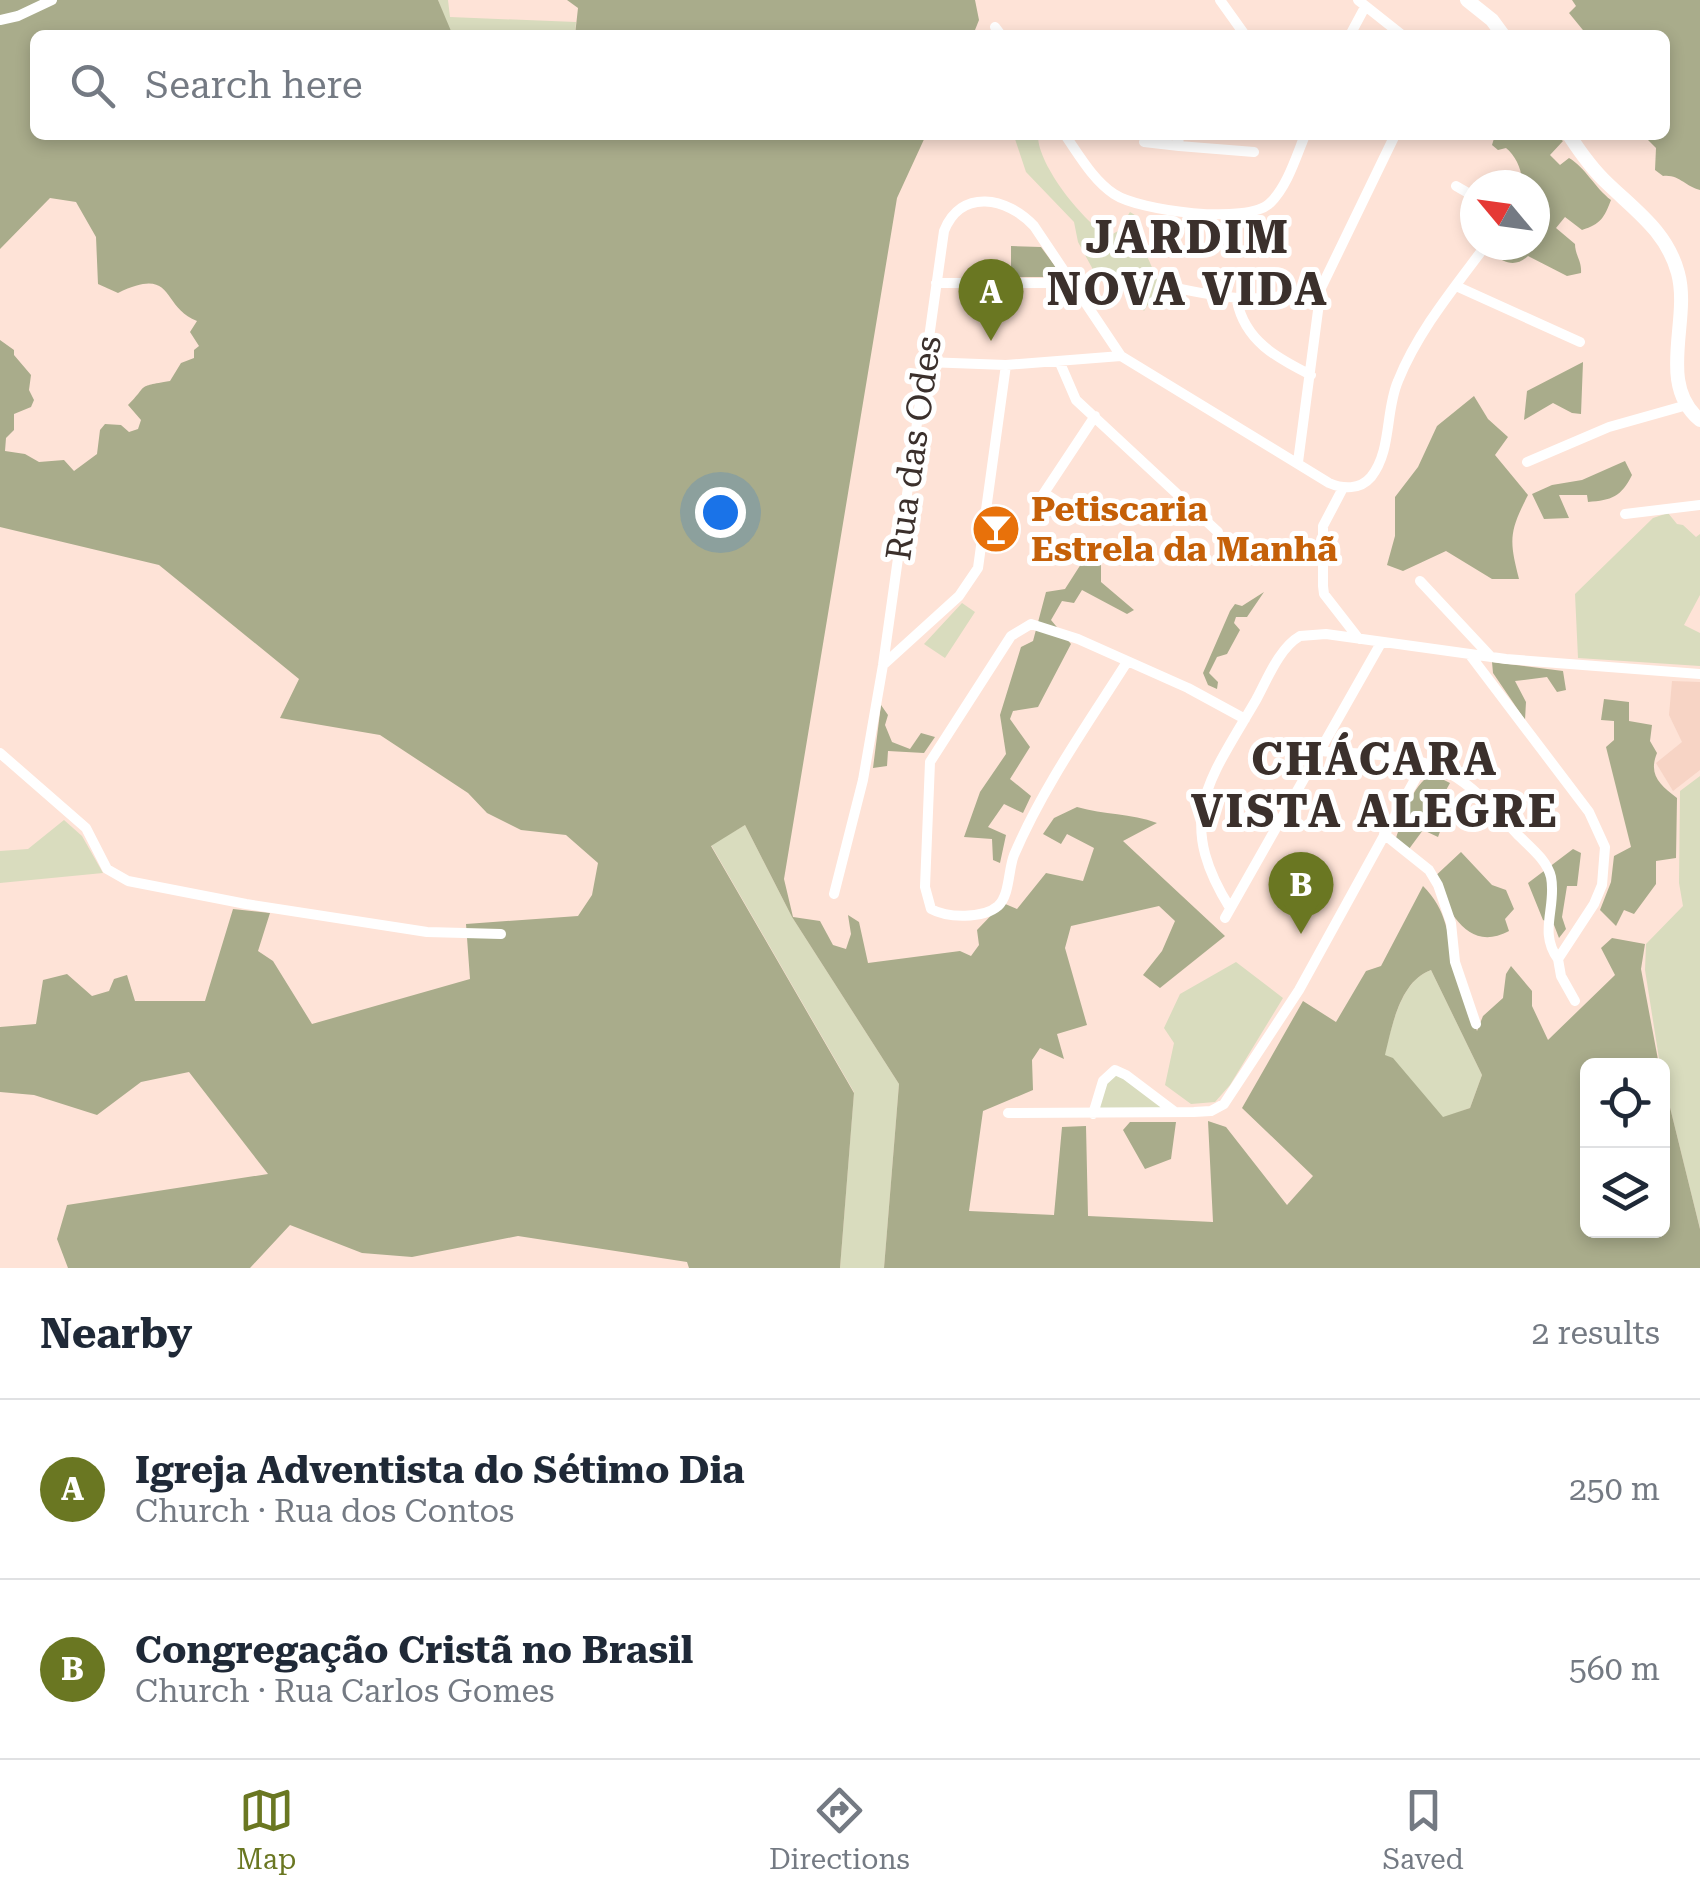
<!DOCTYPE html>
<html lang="en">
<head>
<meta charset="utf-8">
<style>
	:root { --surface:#fff; --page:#f2f2f3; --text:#1f2937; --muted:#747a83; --line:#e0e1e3; --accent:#6a7722 }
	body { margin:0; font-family:"Roboto Serif",serif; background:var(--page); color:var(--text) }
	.controls { position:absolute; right:30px; bottom:30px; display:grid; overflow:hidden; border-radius:15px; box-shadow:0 5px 15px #0003 }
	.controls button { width:90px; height:90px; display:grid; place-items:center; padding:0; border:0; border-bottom:2px solid var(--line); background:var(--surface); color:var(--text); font:50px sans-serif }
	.compass { position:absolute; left:1460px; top:170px; width:90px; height:90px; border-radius:50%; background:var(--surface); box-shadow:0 5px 15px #0003; rotate:299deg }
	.you { position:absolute; left:720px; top:512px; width:35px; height:35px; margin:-25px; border:8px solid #fff; border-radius:50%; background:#1a73e8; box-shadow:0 0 0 15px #1a73e833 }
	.badge { display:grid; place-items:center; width:65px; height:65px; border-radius:50%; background:var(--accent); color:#fff; font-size:32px; font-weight:700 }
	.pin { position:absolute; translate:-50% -82px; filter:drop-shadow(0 2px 5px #0008) }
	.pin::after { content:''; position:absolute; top:52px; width:35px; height:30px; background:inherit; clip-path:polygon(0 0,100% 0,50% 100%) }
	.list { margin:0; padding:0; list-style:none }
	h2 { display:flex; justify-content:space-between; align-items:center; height:130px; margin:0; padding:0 40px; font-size:42px }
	h2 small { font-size:32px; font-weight:400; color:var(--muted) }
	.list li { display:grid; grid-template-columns:65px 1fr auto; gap:30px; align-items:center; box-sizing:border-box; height:180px; padding:0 40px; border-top:2px solid var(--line) }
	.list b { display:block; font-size:38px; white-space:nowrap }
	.list p { margin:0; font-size:32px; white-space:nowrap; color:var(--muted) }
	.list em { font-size:32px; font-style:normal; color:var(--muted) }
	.icon { flex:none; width:55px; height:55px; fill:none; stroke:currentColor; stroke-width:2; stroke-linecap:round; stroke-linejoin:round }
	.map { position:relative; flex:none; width:1700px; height:1268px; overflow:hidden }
	.search { position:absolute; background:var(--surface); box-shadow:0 5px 15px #0003; left:30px; right:30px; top:30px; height:110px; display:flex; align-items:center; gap:25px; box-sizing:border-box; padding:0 35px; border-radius:15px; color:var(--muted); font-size:38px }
	.sheet { height:490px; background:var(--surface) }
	nav { display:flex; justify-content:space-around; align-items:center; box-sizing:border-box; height:140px; border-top:2px solid var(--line); background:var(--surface); font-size:28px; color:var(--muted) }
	nav a { display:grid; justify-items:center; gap:5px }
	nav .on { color:var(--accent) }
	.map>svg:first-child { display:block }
	.built { fill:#f7d4c5 }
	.green { fill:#d9dcbe }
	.forest { fill:#a9ac8b; fill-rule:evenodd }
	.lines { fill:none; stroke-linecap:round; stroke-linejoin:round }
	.minor { stroke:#fff; stroke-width:10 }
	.major { stroke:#fff; stroke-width:14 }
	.labels { text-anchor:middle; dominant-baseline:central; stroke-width:10; stroke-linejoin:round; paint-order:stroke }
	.street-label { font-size:35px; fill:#3b302c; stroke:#fff }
	.food-label { font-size:35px; font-weight:bold; fill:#c56008; stroke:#fff; text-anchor:start }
	.district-label { font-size:45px; font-weight:bold; letter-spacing:2.5px; fill:#3b302c; stroke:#fff }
</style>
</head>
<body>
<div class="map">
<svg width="1700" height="1268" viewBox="0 0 1700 1268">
	<rect width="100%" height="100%" fill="#fee3d7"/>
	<path class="built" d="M1672 681 1700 682V770L1673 791 1656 763 1682 742 1669 715Z"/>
	<path class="green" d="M438 0H448L450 17 576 22 575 35H451Z
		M1038 135C1037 164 1084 223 1109 236L1118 231 1130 212 1138 217 1143 247 1166 299 1151 300 1144 311 1115 273 1097 277 1078 242 1074 222 1026 172 1015 139Z
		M1668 513 1677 524 1683 525 1696 537 1700 534V595L1684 625 1700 633V666L1578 658 1575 594 1653 518Z
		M962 603 975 612 945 658 924 644Z
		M1700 776V1229L1663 1079 1662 1066 1660 1065 1645 970 1646 944 1683 906 1679 883 1680 791Z
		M64 820 82 836 103 873 0 883V851L28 849Z
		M745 825 792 917 899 1084 884 1268H840L854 1092 711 845Z
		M1236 962 1283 998 1230 1085 1215 1102 1191 1104 1165 1085 1174 1043 1164 1028 1180 994Z
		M1431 970 1482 1075 1470 1108 1443 1118 1393 1059 1384 1056C1392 1027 1400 981 1431 970Z
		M1115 1070 1176 1113 1093 1114 1100 1088Z"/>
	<path class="forest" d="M0 0H438L451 31V35H35V135H926L897 198 784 879 793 917 820 921 833 945 846 949 851 934 848 915 859 922 868 963 960 951 971 956 979 945 977 930 1003 903 1017 909 1046 873 1083 881 1094 848 1067 834 1061 844 1043 834 1054 818 1077 807C1104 815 1131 813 1157 823L1123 841 1225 936 1160 988 1143 975 1162 951 1175 921 1159 906 1071 926 1065 948 1087 1025 1057 1034 1064 1059 1040 1048 1032 1060 1033 1090 983 1111 969 1211 1054 1215 1062 1127 1086 1126 1088 1216 1213 1222 1208 1121 1226 1127 1287 1205 1313 1176 1242 1108 1303 1001 1336 1022 1366 971 1381 966 1423 886C1447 910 1447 933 1455 964 1460 986 1470 1009 1477 1031L1483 1016 1503 998 1506 974 1511 966 1532 991V1006L1548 1040 1615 975 1601 948 1612 938 1645 944 1641 969 1659 1065 1588 1066V1230H1662L1663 1079 1700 1229V1268H884L899 1084 792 917 745 825 711 846 854 1093 840 1268H689L687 1262 518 1236 412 1257 362 1253 290 1225 250 1268H68L57 1239 67 1205 268 1174 189 1072 141 1082 97 1115 34 1095 0 1092V1027L36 1024 43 980 67 974 92 996 109 991 114 979 127 975 135 1001H205L233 909 270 913 258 951 273 961 312 1024 470 979 466 924 578 916 592 895 598 863 566 835 521 830 487 813 468 793 380 735 280 718 299 679 159 565 0 527V340L14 350V355L31 375 29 390 34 400 31 407 14 414V430L6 438 5 451 25 454 39 462 64 460 74 471 97 454 100 430 105 424 121 425 129 432 138 429 141 420 128 405C149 385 134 387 170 381L181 363 194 358V350L199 346 190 332 197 321C160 307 176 265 118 293L98 284 96 237 76 202 50 198 0 249ZM1431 970 1482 1075 1470 1108 1443 1117 1393 1058 1385 1055C1392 1026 1400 981 1431 970Z
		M567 0H975L979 20 973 35H575L578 8Z
		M1572 0H1700V190C1686 187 1679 174 1663 176L1655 170 1656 148 1648 140 1632 135H1665V35H1587L1569 13 1576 6Z
		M1495 135H1555L1563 141 1550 155 1560 165 1569 158C1585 167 1595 188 1611 200 1604 218 1601 224 1582 230L1565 217 1556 228 1575 244C1575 255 1582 261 1581 273L1567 276 1528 256C1517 267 1504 264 1494 254L1498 245H1535V185H1521C1524 173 1516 156 1506 148L1498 150 1492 145Z
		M1011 246 1041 247 1063 277H1011Z
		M1583 362 1581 414 1572 413 1553 403 1524 420 1527 391Z
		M1474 396 1488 419 1508 437 1495 455 1528 495C1509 532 1509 540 1519 579H1492L1446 551 1403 571 1387 565 1395 536V497L1418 467 1437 426Z
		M1625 461 1632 475C1621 497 1612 500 1588 502L1587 495H1559L1569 518 1544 519 1532 494 1552 485 1582 480Z
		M1078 539 1101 544V582L1134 610 1127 614 1082 590 1074 603 1062 601 1051 620 1071 644 1038 707 1013 711 1010 719 1030 747 1010 779 1031 796 1023 813 1004 804 988 827 1006 835 1000 863 993 860 992 839 964 837 980 792 1006 754 1000 715 1021 647 1033 641 1046 592 1065 589 1081 564Z
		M1264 592 1247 617H1236L1234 623 1240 630 1227 654 1217 657 1209 673 1218 682 1217 689 1208 685 1203 673 1230 611 1235 604 1242 606Z
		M1492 662 1563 671 1566 690 1557 692 1547 677 1515 681 1526 702 1525 720 1493 673Z
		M1604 699 1629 702V721L1652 725 1650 741 1657 753C1648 775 1660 785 1677 798L1676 858 1656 861V884L1634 914 1624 910 1616 926 1600 910 1611 882 1614 856 1631 847 1606 747 1614 740V721L1601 720Z
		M881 705 888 715 885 725 892 742 910 749 921 733 935 737 924 753 888 751 887 766 873 768Z
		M1432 774 1450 783 1434 812 1441 829 1438 837 1423 830 1409 849 1396 838C1404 816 1411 786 1432 774Z
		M1573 849 1581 853 1577 886H1567L1562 917 1566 929 1559 938 1554 925 1543 920 1528 883Z
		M1461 852 1492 885 1506 890 1514 909 1505 919 1509 931C1467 953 1451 911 1431 880Z
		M1130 1122H1176L1171 1159 1145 1169 1123 1130Z"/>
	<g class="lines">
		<path class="minor" d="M1220 0 1245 35
			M1358 0 1402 35
			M0 20 18 16 52 0
			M995 27 1001 35
			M1350 35 1365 7
			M1065 135C1079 155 1093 180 1114 194 1139 211 1248 225 1270 203 1287 187 1296 157 1305 135
			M1178 135 1179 146 1254 152
			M1144 142 1179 146
			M1456 186 1475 197
			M936 283H1072
			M1168 286C1229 300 1260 304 1321 288
			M1456 286 1580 342
			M1237 301C1245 341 1277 358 1311 375
			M926 362 1006 365 1121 356
			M1060 363 1076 400 1218 532
			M1298 462 1321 288 1395 135
			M1527 462 1609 427 1687 405
			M1343 488 1323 526V586L1324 594 1359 639
			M1044 493 1083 518
			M1040 499 1095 416
			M1625 514 1700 505
			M1420 581 1491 657
			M1470 655 1589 812 1605 847 1602 885 1594 904 1558 959
			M1127 662C1087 725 1043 787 1014 855 1008 870 1010 895 998 906 983 919 947 918 931 909L925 887 930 762 1011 636 1031 624 1078 639 1188 688 1245 719
			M883 665 959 596 978 568 1006 365
			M1321 751C1362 755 1411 752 1449 773 1475 787 1498 814 1518 835 1530 847 1547 860 1551 877 1557 907 1538 932 1558 959
			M0 753 86 828 107 869 128 881 246 904 427 932 501 934
			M1384 834 1429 870 1438 885 1451 923 1455 962 1476 1024
			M834 894 863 780 883 665 944 231C961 188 1007 197 1034 226L1121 356 1329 483C1343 489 1360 490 1371 477 1392 451 1385 411 1398 381 1418 331 1454 288 1486 245
			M1230 908C1174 818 1209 781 1256 700 1267 680 1279 648 1300 636L1326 634 1506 659 1700 674
			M1225 918 1381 643
			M1558 959 1561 976 1575 1001
			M1008 1113 1194 1112 1211 1111 1224 1104 1299 990 1424 763
			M1093 1114 1103 1081 1115 1070 1126 1075 1175 1112"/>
		<path class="major" d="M1467 0 1492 20 1503 35
			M1569 135C1580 152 1592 169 1607 183 1636 211 1667 232 1678 273 1691 321 1656 383 1700 420"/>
	</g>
	<defs>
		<g id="bar-disc" transform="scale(2.5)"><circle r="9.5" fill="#e8710a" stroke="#fff"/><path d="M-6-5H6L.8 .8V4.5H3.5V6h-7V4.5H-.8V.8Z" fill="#fff"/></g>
	</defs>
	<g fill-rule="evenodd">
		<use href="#bar-disc" x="996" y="529"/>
	</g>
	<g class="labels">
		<g class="street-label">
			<text transform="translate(914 448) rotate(-82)">Rua das Odes</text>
		</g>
		<g class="food-label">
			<text x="1031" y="509">Petiscaria<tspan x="1031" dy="40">Estrela da Manhã</tspan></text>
		</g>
		<g class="district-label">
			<text x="1188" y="237">JARDIM<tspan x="1188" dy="52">NOVA VIDA</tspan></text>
			<text x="1375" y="759">CHÁCARA<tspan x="1375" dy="52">VISTA ALEGRE</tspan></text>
		</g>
	</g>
</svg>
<div class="controls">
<button><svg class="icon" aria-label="locate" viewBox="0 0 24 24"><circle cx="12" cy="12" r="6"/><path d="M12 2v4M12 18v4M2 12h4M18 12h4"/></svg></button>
<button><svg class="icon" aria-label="layers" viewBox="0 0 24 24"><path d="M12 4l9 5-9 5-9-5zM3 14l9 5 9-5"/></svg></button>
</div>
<svg class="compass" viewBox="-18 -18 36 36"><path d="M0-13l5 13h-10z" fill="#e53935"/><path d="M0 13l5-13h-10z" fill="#747a83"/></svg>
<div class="you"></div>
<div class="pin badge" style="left:991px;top:341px">A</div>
<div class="pin badge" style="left:1301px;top:934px">B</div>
<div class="search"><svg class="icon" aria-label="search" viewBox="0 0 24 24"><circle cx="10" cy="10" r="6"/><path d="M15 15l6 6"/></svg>Search here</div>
</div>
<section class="sheet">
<h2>Nearby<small>2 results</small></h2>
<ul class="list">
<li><span class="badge">A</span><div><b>Igreja Adventista do Sétimo Dia</b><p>Church · Rua dos Contos</p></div><em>250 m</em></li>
<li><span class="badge">B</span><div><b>Congregação Cristã no Brasil</b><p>Church · Rua Carlos Gomes</p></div><em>560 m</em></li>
</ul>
</section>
<nav>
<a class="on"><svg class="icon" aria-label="map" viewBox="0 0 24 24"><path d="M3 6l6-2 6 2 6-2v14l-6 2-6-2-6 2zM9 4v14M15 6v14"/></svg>Map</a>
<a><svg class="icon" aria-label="directions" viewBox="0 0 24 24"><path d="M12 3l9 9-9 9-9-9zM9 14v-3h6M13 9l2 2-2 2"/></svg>Directions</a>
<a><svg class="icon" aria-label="saved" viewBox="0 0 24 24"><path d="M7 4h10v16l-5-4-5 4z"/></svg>Saved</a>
</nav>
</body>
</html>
